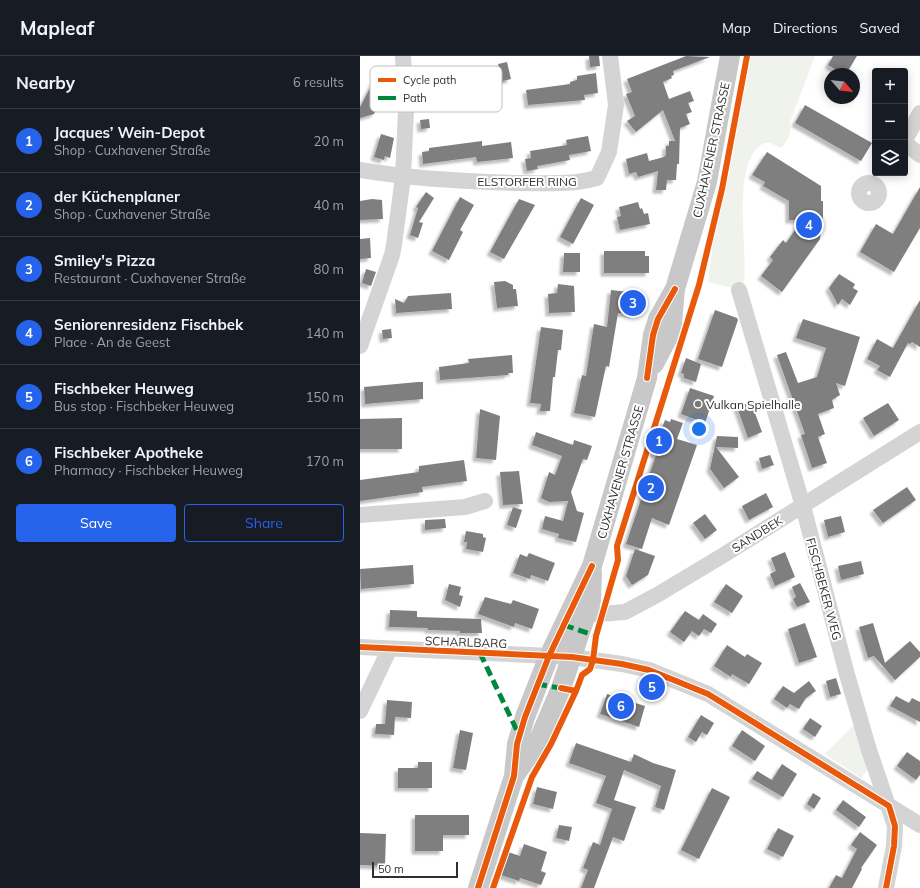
<!DOCTYPE html>
<html lang="en">
<head>
<meta charset="utf-8">
<style>
	:root { --surface:#171b24; --page:#242831; --text:#f1f3f6; --muted:#9ea1a6; --line:#363941; --accent:#2563eb }
	body { margin:0; font-family:Mulish,sans-serif; background:var(--page); color:var(--text) }
	.controls { position:absolute; right:12px; top:12px; display:grid; overflow:hidden; border-radius:4px; box-shadow:0 2px 10px #0003 }
	.controls button { width:36px; height:36px; display:grid; place-items:center; padding:0; border:0; border-bottom:1px solid var(--line); background:var(--surface); color:var(--text); font:20px sans-serif }
	.compass { position:absolute; left:464px; top:12px; width:36px; height:36px; border-radius:50%; background:var(--surface); box-shadow:0 2px 10px #0003; rotate:118deg }
	.scale { position:absolute; left:12px; bottom:10px; width:86px; box-sizing:border-box; padding-left:4px; border:2px solid #303030; border-top:0; font-size:11px; line-height:14px; white-space:nowrap; color:#303030; -webkit-text-stroke:3px #fff; paint-order:stroke }
	.you { position:absolute; left:339px; top:373px; width:14px; height:14px; margin:-10px; border:3px solid #fff; border-radius:50%; background:#1a73e8; box-shadow:0 0 0 6px #1a73e833 }
	.badge { display:grid; place-items:center; width:26px; height:26px; border-radius:50%; background:var(--accent); color:#fff; font-size:13px; font-weight:700 }
	.pin { position:absolute; translate:-50% -50%; border:2px solid #fff; box-shadow:0 1px 4px #0006 }
	.list { margin:0; padding:0; list-style:none }
	h2 { display:flex; justify-content:space-between; align-items:center; height:52px; margin:0; padding:0 16px; font-size:17px }
	h2 small { font-size:13px; font-weight:400; color:var(--muted) }
	.list li { display:grid; grid-template-columns:26px 1fr auto; gap:12px; align-items:center; box-sizing:border-box; height:64px; padding:0 16px; border-top:1px solid var(--line) }
	.list b { display:block; font-size:15px; white-space:nowrap }
	.list p { margin:0; font-size:13px; white-space:nowrap; color:var(--muted) }
	.list em { font-size:13px; font-style:normal; color:var(--muted) }
	.actions { display:flex; gap:8px; padding:12px 16px }
	.actions a { flex:1; padding:9px 0; border:1px solid var(--accent); border-radius:4px; text-align:center; font-size:14px; color:var(--accent) }
	.actions .main { background:var(--accent); color:#fff }
	.icon { flex:none; width:22px; height:22px; fill:none; stroke:currentColor; stroke-width:2; stroke-linecap:round; stroke-linejoin:round }
	.map { position:relative; flex:none; width:560px; height:832px; overflow:hidden }
	header { display:flex; align-items:center; gap:24px; box-sizing:border-box; height:56px; padding:0 20px; background:var(--surface); border-bottom:1px solid var(--line) }
	header strong { font-size:19px }
	nav { display:flex; gap:22px; margin-inline-start:auto; font-size:14px }
	main { display:flex }
	aside { flex:1; background:var(--surface) }
	.map>svg:first-child { display:block }
	.green { fill:#f0f2ec }
	.building { fill:#7f7f7f; filter:url(#shadow) }
	.lines { fill:none; stroke-linecap:round; stroke-linejoin:round }
	.minor { stroke:#d4d4d4; stroke-width:16 }
	.major { stroke:#c8c8c8; stroke-width:20 }
	.quiet { stroke:#00873e; stroke-width:5; stroke-dasharray:10 5; stroke-linecap:butt }
	.cycleway-casing { stroke:#fff; stroke-width:8 }
	.cycleway { stroke:#e8590c; stroke-width:6 }
	.poi-dot { fill:#787878; stroke:#fff; stroke-width:1.5 }
	.labels { text-anchor:middle; dominant-baseline:central; stroke-width:4; stroke-linejoin:round; paint-order:stroke }
	.street-label { font-size:12px; fill:#303030; stroke:#fff }
	.poi-label { font-size:12px; fill:#303030; stroke:#fff; text-anchor:start }
	.key { fill:#fff; stroke:#c1c1c1; stroke-width:1 }
	.key-label { font-size:11px; fill:#303030 }
</style>
</head>
<body>
<header>
<strong>Mapleaf</strong>
<nav><a>Map</a><a>Directions</a><a>Saved</a></nav>
</header>
<main>
<aside>
<h2>Nearby<small>6 results</small></h2>
<ul class="list">
<li><span class="badge">1</span><div><b>Jacques’ Wein-Depot</b><p>Shop · Cuxhavener Straße</p></div><em>20 m</em></li>
<li><span class="badge">2</span><div><b>der Küchenplaner</b><p>Shop · Cuxhavener Straße</p></div><em>40 m</em></li>
<li><span class="badge">3</span><div><b>Smiley's Pizza</b><p>Restaurant · Cuxhavener Straße</p></div><em>80 m</em></li>
<li><span class="badge">4</span><div><b>Seniorenresidenz Fischbek</b><p>Place · An de Geest</p></div><em>140 m</em></li>
<li><span class="badge">5</span><div><b>Fischbeker Heuweg</b><p>Bus stop · Fischbeker Heuweg</p></div><em>150 m</em></li>
<li><span class="badge">6</span><div><b>Fischbeker Apotheke</b><p>Pharmacy · Fischbeker Heuweg</p></div><em>170 m</em></li>
</ul>
<div class="actions"><a class="main">Save</a><a>Share</a></div>
</aside>
<div class="map">
<svg width="560" height="832" viewBox="0 0 560 832">
	<defs>
		<filter id="shadow"><feDropShadow dx="-3.5" dy="3.5" stdDeviation="1" flood-color="#0004"/></filter>
	</defs>
	<rect width="100%" height="100%" fill="#fff"/>
	<path class="green" d="M390 0H455L430 66C432 77 428 84 421 92L410 87H404C370 105 388 192 384 225L382 229 373 232 348 226 355 171Z
		M496 667 509 712 501 722 465 698Z"/>
	<path class="building" d="M229 0H239L240 10 230 11Z
		M326 0 350 1 313 15 314 19 311 20 312 22 303 26 309 43 330 35 334 45 328 47 332 56 326 58 330 68 320 72 319 108H317L316 124H307L306 134H296L298 115 278 121 276 116 269 118 266 103 287 97 289 105 304 101 306 99V90H309V85H315L303 54 276 76 267 65 275 60 266 38 272 36 267 23Z
		M473 0H497L486 18H483L468 9Z
		M147 6 151 23 143 25V27L126 31V34L115 37 113 29 88 35 89 38 69 42 65 23 80 20V16L94 12 95 17 110 14 111 19 139 12 138 8Z
		M20 13 34 21 14 58 0 62V51Z
		M236 17 238 37 224 39 225 44 168 49 166 34 210 28V26L217 24V20Z
		M445 49 512 87 501 105 435 67Z
		M69 63 70 72 61 73 60 64Z
		M21 78 34 82 30 102 25 100 24 104 14 101Z
		M228 80 231 95 209 99 210 104 177 110 178 113 167 115 165 103 171 102 170 95 207 89 206 84Z
		M122 85V90L151 86 153 102 117 106 116 101 63 108 62 96 69 95V92Z
		M407 96 461 130V145H463V173H461L460 183 422 236 401 220 413 204 410 201 423 184 426 187 442 164H429V145L403 130 405 126 392 119Z
		M560 131V172L534 216 500 196 516 168 533 178Z
		M66 136 74 142 59 166 63 167 58 182 50 179 58 152 56 151Z
		M100 141 114 149 100 174 103 176 89 204 72 195Z
		M221 142 234 149 213 188 200 181Z
		M12 143 22 144 23 163 0 164V145Z
		M159 143 175 149 144 203 130 196Z
		M278 146 280 153 282 152 284 158 288 157 290 168 260 174 257 161 261 160 259 151Z
		M10 182 11 202 0 203V183Z
		M244 195H285V200H289V217H244Z
		M204 197H220V216H203Z
		M6 213 16 216 11 230 2 227Z
		M479 218 495 228 493 232 498 235 490 249 482 243 478 249 469 232Z
		M145 225 153 229V233H156L158 250 137 252 134 226Z
		M198 228 214 230 215 256 189 257 188 238 197 237Z
		M251 234 277 237 275 258 258 257 249 311 246 310 235 361 214 357 222 319 226 320 234 268 247 271Z
		M91 237 92 253 36 257 35 243 44 247 48 240Z
		M560 244V291L552 286 550 288 548 287 530 321 517 314 520 310 507 303 517 283 533 292Z
		M355 254 377 262 378 264 362 311 338 303Z
		M443 263 500 281 485 330 476 327 480 339 472 344 474 352 458 358 465 378 458 381 467 407 452 412 441 379 445 378 417 299 426 296 438 327 457 321 466 292 436 282Z
		M181 271 203 274 201 294H198L195 321H193L190 355H180L181 348 170 347Z
		M31 273 32 282 23 283 22 274Z
		M152 299 153 317H148V319L80 324 79 311 109 307 108 303Z
		M326 302 341 308 336 326 324 322V318L321 317Z
		M58 326H63V343L5 348 4 331Z
		M330 332 354 340 345 367 321 358Z
		M391 346 402 376 388 382 377 351Z
		M528 347 539 364 514 380 503 362Z
		M120 353 140 360 136 404 116 402Z
		M42 362V393H0V363Z
		M311 363 323 367 317 383 337 389 309 469 292 462 282 493 266 488 296 399 293 398 294 395 292 394 298 376 300 377 305 364 310 366Z
		M176 376 213 389 214 384 232 390 227 404 223 403 211 436 217 455 224 457 216 486 198 482 199 478 182 473 185 460 203 465 208 445 189 446 181 442 189 416 195 419 202 400 172 389Z
		M357 380 378 381V392L356 391 379 421 364 432 350 413Z
		M410 399 414 409 402 413 399 402Z
		M104 404 107 425 62 431 63 436 0 445V424L59 416V410Z
		M159 415 163 448 143 449 140 416Z
		M547 431 556 444 523 467 513 454Z
		M406 437 413 451 389 464 382 450Z
		M153 451 162 454 156 472 147 469Z
		M345 458 357 474 345 483 333 467Z
		M481 460 485 476 468 481 464 464Z
		M85 463 86 472 65 474V464Z
		M106 475 123 478V481L126 482 123 496 106 493 107 486H104Z
		M275 493 295 500 288 519 272 529 266 520Z
		M425 496 435 521 415 530 410 518 416 515 411 502Z
		M169 497 195 507 188 525 171 519 170 523 153 517 160 498 167 501Z
		M501 505 504 518 481 524 478 510Z
		M53 509 54 528 1 533 0 513Z
		M440 527 450 546 437 551 433 543 436 541 432 531Z
		M89 528 101 531 99 539 103 540 100 551 85 544Z
		M366 528 383 540 372 557 354 546Z
		M125 541 151 548 153 544 179 553 172 573 155 567 154 571 118 558Z
		M30 554 57 555V561L121 563 122 577H100V575L68 574V572L29 571Z
		M325 555 339 564 343 558 357 568 351 577 344 573 339 580 332 575 324 586 310 576Z
		M445 567 457 601 439 607 428 573Z
		M513 567 525 607 550 585 560 596V601L535 624 514 600 508 602 499 571Z
		M367 589 385 601 387 598 402 607 389 628 372 618 371 621 354 610Z
		M476 622 481 638 470 641 466 625Z
		M449 625 456 635 446 642 439 653 430 648 427 652 414 643 423 630 434 637Z
		M247 638 285 650 279 671 240 658Z
		M536 640 549 647 552 642 560 646V666L530 650Z
		M27 644 52 646 51 662 35 661 34 679 15 678 16 668H25Z
		M341 659 354 667 347 679 342 676 336 686 328 681Z
		M450 662 462 670 455 681 443 673Z
		M100 674 113 677 106 714 93 712Z
		M382 674 405 690 395 705 372 690Z
		M216 687 271 706 274 698 293 707 316 714 304 754 295 751 301 730 264 714 254 744 276 751 264 785 253 781 234 832H221L228 814 223 812 233 786 240 789 252 753 236 747 246 720 209 707Z
		M547 696 560 705V719L556 724 537 710Z
		M58 706H72V732H38V712H58Z
		M422 708 437 718 423 741 392 723 397 715 412 724Z
		M177 731 197 736 193 753 173 748Z
		M352 732 370 741 339 803 321 794Z
		M453 737 461 742 454 753 447 748Z
		M483 744 506 761 499 771 476 754Z
		M55 759H109V779H83V795H55Z
		M199 769 212 771 209 785 196 782Z
		M418 772 434 780 423 801 407 793Z
		M500 776 517 789 501 812 502 813 492 832H469L476 819 482 822 497 793 491 789Z
		M0 777 26 778 25 810 0 809Z
		M164 788 187 796 181 815 186 817 181 829 160 822 159 825 141 819 148 796 160 800Z"/>
	<g class="lines">
		<path class="minor" d="M545 84 560 57
			M545 87 560 99
			M0 114C53 123 107 126 161 127 185 127 213 129 237 122L249 96 256 49 250 0
			M499 137a10 10 0 1 1 20 0a10 10 0 1 1-20 0Z
			M379 234 443 450 486 615 509 694 535 770 534 790 526 832
			M0 290 32 199 34 189 43 121 46 54 43 0
			M0 459 105 451 125 445
			M227 559 265 556 297 539 362 500 560 376
			M0 591 212 601 262 608 289 614 348 638 560 769
			M0 655 29 594"/>
		<path class="major" d="M294 308 307 283 312 267 315 233 347 126 370 0
			M155 719 178 686 201 632 231 544 232 516
			M118 832 154 720 157 688 165 661 189 600 232 510 287 322 293 279 298 263 315 233"/>
		<path class="quiet" d="M204 569 236 580
			M120 597 159 679
			M177 628 205 633"/>
		<g class="cycleway-casing">
			<path id="cycleway" d="M287 322 293 279 298 263 315 233
				M0 591 212 601 262 608 289 614 348 638 529 750 535 770 534 790 526 832
				M216 635 222 619 230 613 233 604 236 580 258 504 257 490 339 229 362 133 387 0
				M118 832 154 720 157 688 165 661 189 600 232 510
				M133 832 172 721 191 688 216 635 201 632"/>
		</g>
		<use href="#cycleway" class="cycleway"/>
	</g>
	<circle class="poi-dot" cx="338" cy="348" r="4"/>
	<g class="labels">
		<g class="street-label">
			<text transform="translate(351 94) rotate(-78)">CUXHAVENER STRASSE</text>
			<text x="167" y="125">ELSTORFER RING</text>
			<text transform="translate(260 416) rotate(-74)">CUXHAVENER STRASSE</text>
			<text transform="translate(397 478) rotate(-32)">SANDBEK</text>
			<text transform="translate(464 533) rotate(75)">FISCHBEKER WEG</text>
			<text transform="translate(106 586) rotate(2)">SCHARLBARG</text>
		</g>
		<g class="poi-label">
			<text x="346" y="348">Vulkan Spielhalle</text>
		</g>
	</g>
	<rect x="10" y="10" width="132" height="46" rx="6" class="key"/>
	<rect x="18" y="22" width="18" height="4" fill="#e8590c"/>
	<rect x="18" y="40" width="18" height="4" fill="#00873e"/>
	<g class="key-label">
		<text x="43" y="28">Cycle path</text>
		<text x="43" y="46">Path</text>
	</g>
</svg>
<div class="controls">
<button>+</button>
<button>−</button>
<button><svg class="icon" aria-label="layers" viewBox="0 0 24 24"><path d="M12 4l9 5-9 5-9-5zM3 14l9 5 9-5"/></svg></button>
</div>
<svg class="compass" viewBox="-18 -18 36 36"><path d="M0-13l5 13h-10z" fill="#e53935"/><path d="M0 13l5-13h-10z" fill="#9ea1a6"/></svg>
<div class="scale">50 m</div>
<div class="you"></div>
<div class="pin badge" style="left:299px;top:385px">1</div>
<div class="pin badge" style="left:291px;top:432px">2</div>
<div class="pin badge" style="left:273px;top:247px">3</div>
<div class="pin badge" style="left:449px;top:169px">4</div>
<div class="pin badge" style="left:292px;top:631px">5</div>
<div class="pin badge" style="left:261px;top:650px">6</div>
</div>
</main>
</body>
</html>
